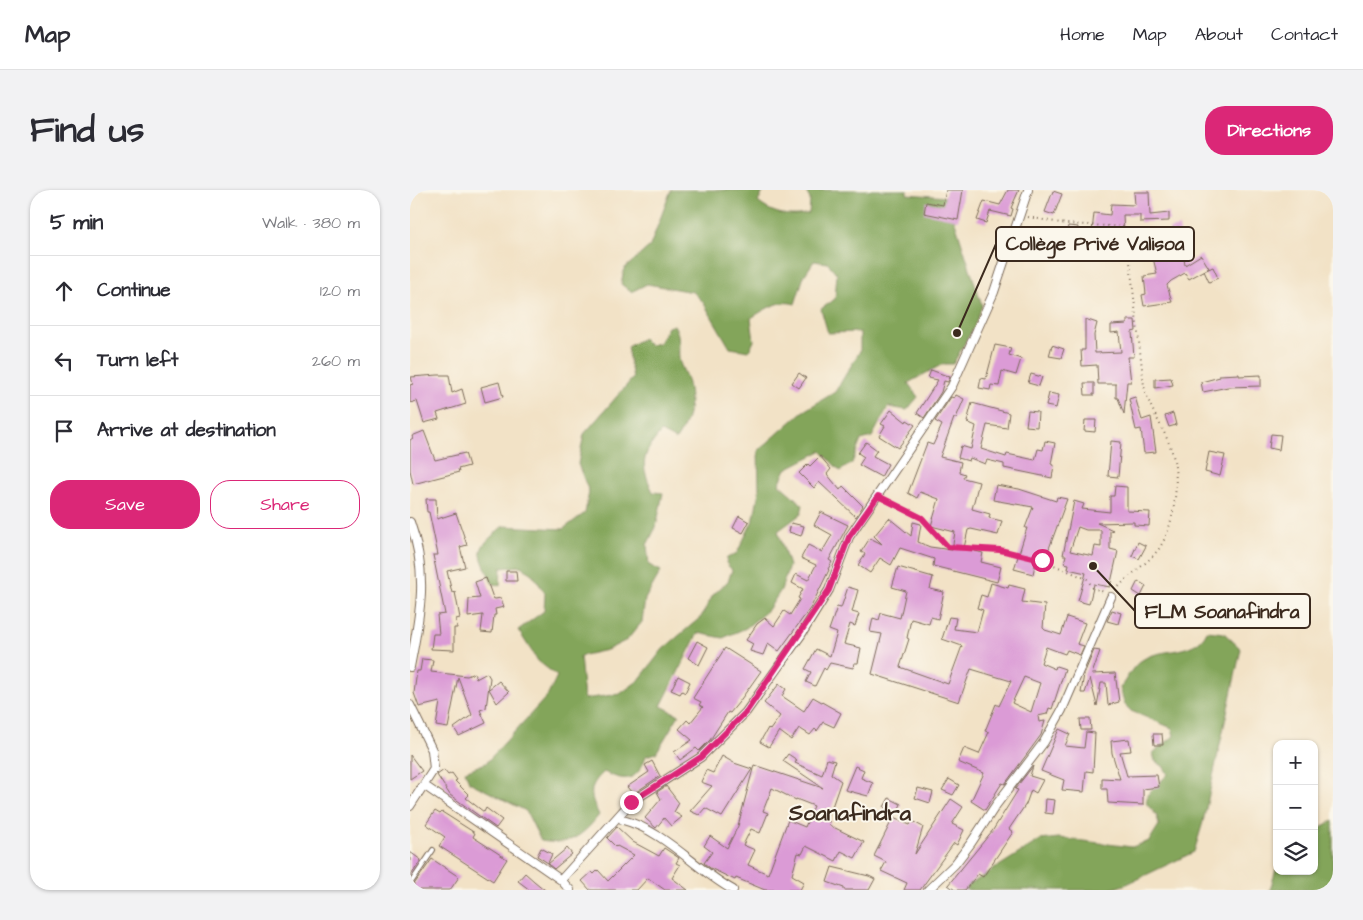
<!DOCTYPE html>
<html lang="en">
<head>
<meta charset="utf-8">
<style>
	:root { --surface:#fff; --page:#f2f2f3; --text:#2b2b33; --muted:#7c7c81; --line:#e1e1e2; --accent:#db2777 }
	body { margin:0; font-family:"Architects Daughter",sans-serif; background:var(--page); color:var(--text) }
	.controls { position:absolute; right:15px; bottom:15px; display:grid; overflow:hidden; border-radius:10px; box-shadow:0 1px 4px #0004 }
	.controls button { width:45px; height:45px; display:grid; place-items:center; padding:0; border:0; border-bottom:1px solid var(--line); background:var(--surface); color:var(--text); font:25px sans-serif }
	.stop { position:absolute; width:15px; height:15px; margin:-11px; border:4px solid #db2777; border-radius:50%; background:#fff }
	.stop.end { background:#db2777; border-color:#fff; box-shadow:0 1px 5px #0008 }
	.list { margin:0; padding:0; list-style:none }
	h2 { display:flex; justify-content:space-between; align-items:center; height:65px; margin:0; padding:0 20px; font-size:21px }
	h2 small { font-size:16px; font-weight:400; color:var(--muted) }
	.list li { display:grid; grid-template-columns:32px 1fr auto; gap:15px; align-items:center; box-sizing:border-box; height:70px; padding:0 20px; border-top:1px solid var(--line) }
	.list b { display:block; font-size:19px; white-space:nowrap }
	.list em { font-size:16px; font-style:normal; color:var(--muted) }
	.actions { display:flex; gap:10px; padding:15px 20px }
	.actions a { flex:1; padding:11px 0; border:1px solid var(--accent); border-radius:20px; text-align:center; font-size:18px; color:var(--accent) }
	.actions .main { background:var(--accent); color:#fff }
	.icon { flex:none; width:28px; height:28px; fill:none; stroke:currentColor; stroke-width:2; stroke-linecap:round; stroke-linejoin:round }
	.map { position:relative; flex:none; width:923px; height:700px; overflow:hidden; border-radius:20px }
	header { display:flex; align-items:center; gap:30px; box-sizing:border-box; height:70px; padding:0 25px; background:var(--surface); border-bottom:1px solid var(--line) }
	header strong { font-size:24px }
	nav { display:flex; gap:28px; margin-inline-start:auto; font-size:18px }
	.intro { display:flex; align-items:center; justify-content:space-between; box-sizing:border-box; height:120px; padding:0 30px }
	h1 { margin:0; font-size:35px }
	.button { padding:12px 22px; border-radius:20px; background:var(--accent); color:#fff; font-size:18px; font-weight:700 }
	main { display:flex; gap:30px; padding:0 30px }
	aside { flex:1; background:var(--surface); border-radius:20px; box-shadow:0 1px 4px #0004 }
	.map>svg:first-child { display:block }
	.forest { fill:#83a55a; stroke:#5f683c }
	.building { fill:#db9bd6; fill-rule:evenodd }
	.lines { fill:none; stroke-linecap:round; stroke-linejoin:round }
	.lane-casing { stroke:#7b6a59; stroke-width:6 }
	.street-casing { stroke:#7b6a59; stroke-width:10 }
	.path { stroke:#7b6a59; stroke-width:2; stroke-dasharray:1 4; stroke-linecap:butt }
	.lane { stroke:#fff; stroke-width:4 }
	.street { stroke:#fff; stroke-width:8 }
	.route { stroke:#db2777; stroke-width:6 }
	.labels { text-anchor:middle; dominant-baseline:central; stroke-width:4; stroke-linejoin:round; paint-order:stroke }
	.district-label { font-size:22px; font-weight:bold; fill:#3b2a1e; stroke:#fbf7ec }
	.leader { fill:none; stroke:#3b2a1e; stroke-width:2 }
	.callout-dot { fill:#3b2a1e; stroke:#fbf7ec; stroke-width:2 }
	.callout { fill:#fbf7ec; stroke:#3b2a1e; stroke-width:2 }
	.callout-label { font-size:19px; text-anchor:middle; font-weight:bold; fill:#3b2a1e }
</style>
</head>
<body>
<header>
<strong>Map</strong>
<nav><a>Home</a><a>Map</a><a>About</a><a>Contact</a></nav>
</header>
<div class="intro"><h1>Find us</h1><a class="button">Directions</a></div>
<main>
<aside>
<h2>5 min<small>Walk · 380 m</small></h2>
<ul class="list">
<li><svg class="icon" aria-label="ahead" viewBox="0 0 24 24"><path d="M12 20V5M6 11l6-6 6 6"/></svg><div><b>Continue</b></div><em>120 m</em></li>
<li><svg class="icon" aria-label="left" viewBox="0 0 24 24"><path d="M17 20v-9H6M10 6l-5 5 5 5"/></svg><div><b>Turn left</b></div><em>260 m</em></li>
<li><svg class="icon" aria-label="arrive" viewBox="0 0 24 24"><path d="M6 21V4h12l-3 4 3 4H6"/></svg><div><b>Arrive at destination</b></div></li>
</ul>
<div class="actions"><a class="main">Save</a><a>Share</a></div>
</aside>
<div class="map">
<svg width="923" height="700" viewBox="0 0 923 700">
	<rect width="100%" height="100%" fill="#fbf7ec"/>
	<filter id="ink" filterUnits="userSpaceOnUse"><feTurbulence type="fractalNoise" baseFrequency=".02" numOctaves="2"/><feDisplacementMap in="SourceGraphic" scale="10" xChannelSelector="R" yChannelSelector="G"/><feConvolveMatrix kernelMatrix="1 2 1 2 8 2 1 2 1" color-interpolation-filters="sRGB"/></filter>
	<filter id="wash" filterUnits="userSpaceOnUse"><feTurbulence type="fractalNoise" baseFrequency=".0096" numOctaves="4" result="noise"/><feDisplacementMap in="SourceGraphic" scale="20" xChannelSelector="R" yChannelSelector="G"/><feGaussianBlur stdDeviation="1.12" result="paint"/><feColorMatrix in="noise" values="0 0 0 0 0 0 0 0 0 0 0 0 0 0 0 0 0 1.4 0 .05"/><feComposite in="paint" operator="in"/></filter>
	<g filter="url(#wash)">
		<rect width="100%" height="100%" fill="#f2e2c6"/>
		<path class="forest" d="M261 0H354L348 12C362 24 381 28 399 23L400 9 395 0H497V4L537 7 572 116 564 137 543 174H533L498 193 508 207 497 220 478 217 462 247 451 250 442 273 430 281 411 261 376 279 369 294 393 315 391 324 368 341 379 376 371 400 358 420 336 438 313 448 288 443 251 516 269 525 246 563 236 566C228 591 216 593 194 582 177 597 180 606 189 625 172 647 159 656 131 651L116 621 59 592 55 581 76 573 138 505 147 486 128 471 108 440 134 421 135 403 123 385 111 376 91 378 90 396 82 393C67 358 64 362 93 336L153 339 175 323 179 302 168 274 174 244 223 188 217 157 233 148 240 155 249 153 258 137 264 135C271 146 268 156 269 169 270 175 274 181 276 187 284 210 279 231 266 250L251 242C231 266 230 274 243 302L253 303 246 337 237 355 239 375 251 381 235 409 232 432 217 450 197 460 170 466 174 509 210 504 229 490 253 459 291 427 303 405 318 391 322 380 316 373 317 368 327 363 344 328 349 301 348 261 392 222 425 202 450 161V142L418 143 411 119 425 109 427 84 418 73 404 71 394 86 385 114C369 109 356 119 341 128L344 151 339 161 320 158 293 112 283 102 237 94 221 102 211 94 214 79 240 56Z
			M797 441 814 443 831 459 793 632 784 662 717 694 698 700H551L630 650 649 648 722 657 739 651 749 635 747 626 736 613 738 604 758 584 753 576 745 571 743 563 764 546 762 538 721 521 715 515 710 498C716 490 723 475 732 470 751 457 786 466 797 441Z
			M923 631V700H860L867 676V681H904V640Z"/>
		<g id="blocks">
			<path class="building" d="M536 0H553L548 30 514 23 516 12 533 15Z
				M598 0H609L601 18 603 19 601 26 580 21 576 33 567 30 574 11 590 15Z
				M643 1 652 4 644 25 635 22Z
				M724 2H739L740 25 759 23V31L730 32V25H713L714 48H710V66L701 67V63L680 61 684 23 700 25 701 14 725 15Z
				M658 36 668 37 664 66 653 64Z
				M769 37 775 75 791 65 799 78 779 89 775 83 761 91 757 95 762 112 734 116 732 105 736 104 734 86 747 84 741 60 764 54 759 39Z
				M803 77 808 88 799 92 794 81Z
				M675 129 687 133 684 145 685 163 711 162 709 142 701 143V135L717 134V130H725L726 141 722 142 724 167H718L721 192H717L714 224 708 208H706V194H688L687 175 672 176 671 160H675Z
				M585 155 601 158 599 165 611 169 606 185 592 181 589 196 581 195 580 200 569 198 571 188 576 189Z
				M642 155 654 159 651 168 639 166Z
				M521 180 540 187 538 192 534 191 531 202 514 228 507 223 528 190 518 188Z
				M389 183 396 188 389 198 382 193Z
				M621 184 632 187 629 196 618 193Z
				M829 184V186L851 185V196L818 197 793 202 791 192 810 187V185Z
				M28 185H39L42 203 52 199 56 214 27 223 29 229 14 233 7 211 0 213V195L3 194 1 187Z
				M761 188 763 195 745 198V189Z
				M89 192 93 207 75 212 71 197Z
				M674 193H684V205H675Z
				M639 203 649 205 646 218 636 216Z
				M546 205 554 209 546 228H544L530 267 551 272 549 282 555 284 553 288 569 292 562 319 580 324 579 328 592 331 588 345 561 339 558 340 554 358 573 363 571 372 591 377 587 392 523 376 524 369 490 358 481 375 470 368 460 383 448 375 455 364 451 362 460 348 472 354 464 346 479 328 501 346 503 332 511 334 508 352 520 357 542 360 545 342 521 336 529 309 510 302 507 308 498 303 517 253 523 255 532 235 525 231 541 207 544 208Z
				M725 207 732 230 741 227 746 262 734 263 731 239 726 240 719 209Z
				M562 213 599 223 597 238 577 235 571 259 596 267 597 264 625 270 628 259 633 260 635 251 645 253 641 274 644 275 642 288 594 278V274L577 270 575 274 560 268 559 271 548 268 551 256 561 259 566 236 557 232Z
				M481 220 496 232 497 230 505 235 488 258 469 246 475 236 471 234Z
				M618 221 628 222 627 237 616 236Z
				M763 223 766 235 759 237 755 226Z
				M675 230H686L685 242 674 241Z
				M14 241 25 270 55 263 59 276 48 279 49 282 3 294 0 280V250L3 248 2 246Z
				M861 244 871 245 869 260 859 258Z
				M701 251 711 252 708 287 698 286Z
				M456 252 467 260 463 266 478 274 471 287 449 275 454 267 448 263Z
				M799 262 815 265 810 286 795 282Z
				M410 266 421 279 417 284 430 300 433 296 453 316 446 327 409 292 404 298 389 283 398 274 400 276Z
				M586 295 609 299 646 311 647 307 657 309 637 364 628 361 623 384 604 379 617 338H615L623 317 583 310Z
				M705 296 717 297V321L740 322 739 336 724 335V332L687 333 703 340 700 341V359L708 361 700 397 684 394 679 414 668 411 676 383 658 379 659 374 654 373 656 365H653L664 311 674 314 672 319 700 322V306H704ZM668 337 676 340H691V357L685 356 683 366 660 361Z
				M16 309H26L27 329 46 323 57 355 50 357 55 377 37 381 42 403 45 402 50 428 46 429 47 438H44V460L21 459 23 444H29L27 425 35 424 23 365H28L19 322H17Z
				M411 322 438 335 419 370 422 372 418 379 419 380 401 417 369 461 358 453 353 465 340 461 343 454 336 450 347 434 355 428 364 436 374 421 380 425 390 409 388 408 393 399 382 393 386 384 398 390 406 375 391 368 398 355 412 362 422 345 404 335Z
				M329 326 339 332 333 343 323 338Z
				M381 333 394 336 391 346 379 342Z
				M728 352 736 356 729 369 722 366Z
				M488 377 523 387 520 399 534 402 528 429 521 427 519 434 501 429 497 448 499 449 490 477 538 494 552 456 532 449 539 427 546 428 544 439 567 442 573 420 567 418 571 405 577 407 581 393 598 398 599 395 615 399 612 412 635 415 633 438 635 440 651 445 657 427 675 433 667 454 674 456 670 465 657 460 655 464 636 457 631 473 645 479 646 476 655 479 642 519 639 518 637 524 628 526 629 532 635 531 631 545 595 594 592 593 575 620 561 611 574 583 548 572 554 558 569 564 579 542 575 541 586 514 589 516 601 491 561 479 549 512 462 484 472 444 460 442 463 428 469 430 471 423 490 428 496 401 482 397ZM614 487 630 493 621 522 602 513Z
				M96 381H106L107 391H96Z
				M76 388 83 408 85 409 91 408 94 417 85 419 86 425H84L82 443 71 442 73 425 58 427 59 409 70 408 65 392Z
				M728 391 736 396 731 406 723 401Z
				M438 397 448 400 442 422 449 424 445 436 440 434 434 454 451 458 448 473H444L443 478 420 473 416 480 414 478 405 496 396 492 401 482 395 479 406 459 420 466 427 443 419 440 427 417 431 418Z
				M702 420 711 423 708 434 697 431Z
				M287 451 298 457 289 475 278 468Z
				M315 458 351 481 329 512 320 523 318 522 300 550 289 561 286 558 270 570 264 562 282 550 269 539 277 530 280 533 293 517 289 515 291 512 283 508Z
				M684 460 690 461 682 484 705 483 709 512 698 515 696 493H691L687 516 680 488 675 503H671L674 484Z
				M12 469 23 470 21 482 57 486 64 483 66 489 77 483 80 488 76 518 70 520 76 533 49 546 44 538 62 525 48 487 38 538 26 536 30 512 9 517 4 503 7 481H10Z
				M268 486 280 492 275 503 272 501 270 504 261 500Z
				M89 491 99 502 87 513 79 499Z
				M369 494 376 499 372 506 394 521 403 507 431 523 424 537 413 532 407 541 405 539 400 545 389 538 381 550 369 541 359 557 350 552 358 538 360 540 370 526 354 513Z
				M670 529H680L681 540H671Z
				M649 539 660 544 655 556 674 558 676 542 685 543 683 582 676 581 674 602 652 600 654 590 631 581Z
				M743 544H752L753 555H744Z
				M719 549 721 561 710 562 717 586 747 585 749 597 733 599V615L698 613 697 599H692V588L710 589 702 563 701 551Z
				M378 564 387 570 385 573 412 585 417 569 425 571 421 584 431 591 417 631 420 632 419 635 454 652 445 668 431 661 426 671 396 656 392 664 388 663 382 685 394 692 390 700H355L326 688 325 690 300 678 294 673 302 662 294 656 300 646 317 658 328 636 344 575 413 598 373 571ZM362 598 386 610V609L404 616 395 637 378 630 358 684 338 675 345 660 333 655 341 639 350 643 358 623 353 621Z
				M0 565 12 581 0 589Z
				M312 566 324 573 342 579 312 627 295 618 289 625 280 621 302 596 291 592 296 580 303 583Z
				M242 571 250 586 223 604 217 597 239 582 235 575Z
				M445 576 454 580 451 588 463 593 458 606 435 600Z
				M623 576 620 586 633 590 626 603 621 600 616 614 599 639 603 642 573 687 568 684 555 700H545L538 695 583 640 608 600 605 599Z
				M34 580 38 585 42 583 47 590 45 591 59 605 56 608 74 622 76 618 92 630 86 638 40 605 27 585Z
				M539 589 549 595 543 605 532 600Z
				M256 596 269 613 264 622 272 627 261 636 254 628 246 638 235 628 251 609 247 602Z
				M508 598 523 602 520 613 505 608Z
				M479 608 491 614 487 623 474 617Z
				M541 609 553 617 542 634 554 640 547 655 544 653 510 700H494L497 693 471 681 476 672 464 666 483 628 500 635 502 631 513 637 505 664Z
				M636 609 645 610 643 624 635 623Z
				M25 621 30 624 32 622 65 643 63 647 97 669 83 691 29 656 35 647 16 634Z
				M207 637 223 652 249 666 254 658 269 668 266 673 270 675 262 688 278 700H255L238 688 227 700H180L172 691 182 682 184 684 188 680 198 691 224 665 207 656 206 657 197 648Z
				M131 658 142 664 138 673 127 666Z
				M157 658 162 664 144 679 138 674Z
				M0 662 11 670 0 687Z
				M22 669 49 687 40 700H0Z
				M422 677 459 686 465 689 459 700H434V698L417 692Z
				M115 683 124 691 135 700H120L108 691Z"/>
		</g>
	</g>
	<g filter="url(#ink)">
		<use href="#blocks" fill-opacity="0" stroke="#7b6a59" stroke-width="1"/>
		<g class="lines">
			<g class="lane-casing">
				<path id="lane" d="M0 694 23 660"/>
			</g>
			<g class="street-casing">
				<path id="street" d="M0 332C19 385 10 425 0 477
					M0 515 22 560 24 579 0 616
					M15 596 151 690 160 700
					M213 630C255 641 285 679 323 700
					M151 690 221 612 291 567 336 522 391 445 419 400 439 347 542 196 584 102 618 0
					M518 700 545 674 561 653 586 615 634 552 652 520 701 407"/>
			</g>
			<path class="path" d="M618 27 656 34 716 37 734 196C739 218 752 235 760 256 771 283 766 336 748 360 736 375 718 385 706 400
				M474 309 511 328 538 357 590 360 632 370 677 389 683 398 694 402"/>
			<use href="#lane" class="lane"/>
			<use href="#street" class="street"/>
		</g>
	</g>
	<g class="lines" filter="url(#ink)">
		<path class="route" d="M221 612 291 567 336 522 419 400 439 347 468 306 512 328 538 357 590 360 632 370"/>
	</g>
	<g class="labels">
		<g class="district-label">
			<text x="440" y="623">Soanafindra</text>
		</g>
	</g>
	<path class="leader" d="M547 143L586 54M683 376L725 421"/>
	<g class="callout-dot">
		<circle cx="547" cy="143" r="5"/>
		<circle cx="683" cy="376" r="5"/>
	</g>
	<g class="callout">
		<rect x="586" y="37" width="198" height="34" rx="5"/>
		<rect x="725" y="404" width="175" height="34" rx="5"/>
	</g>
	<g class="callout-label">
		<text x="685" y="60">Collège Privé Valisoa</text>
		<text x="812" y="428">FLM Soanafindra</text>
	</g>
</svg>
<div class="controls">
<button>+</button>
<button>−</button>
<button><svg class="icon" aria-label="layers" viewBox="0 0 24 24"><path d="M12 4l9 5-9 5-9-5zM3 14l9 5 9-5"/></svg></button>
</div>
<div class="stop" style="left:632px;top:370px"></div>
<div class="stop end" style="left:221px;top:612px"></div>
</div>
</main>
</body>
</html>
